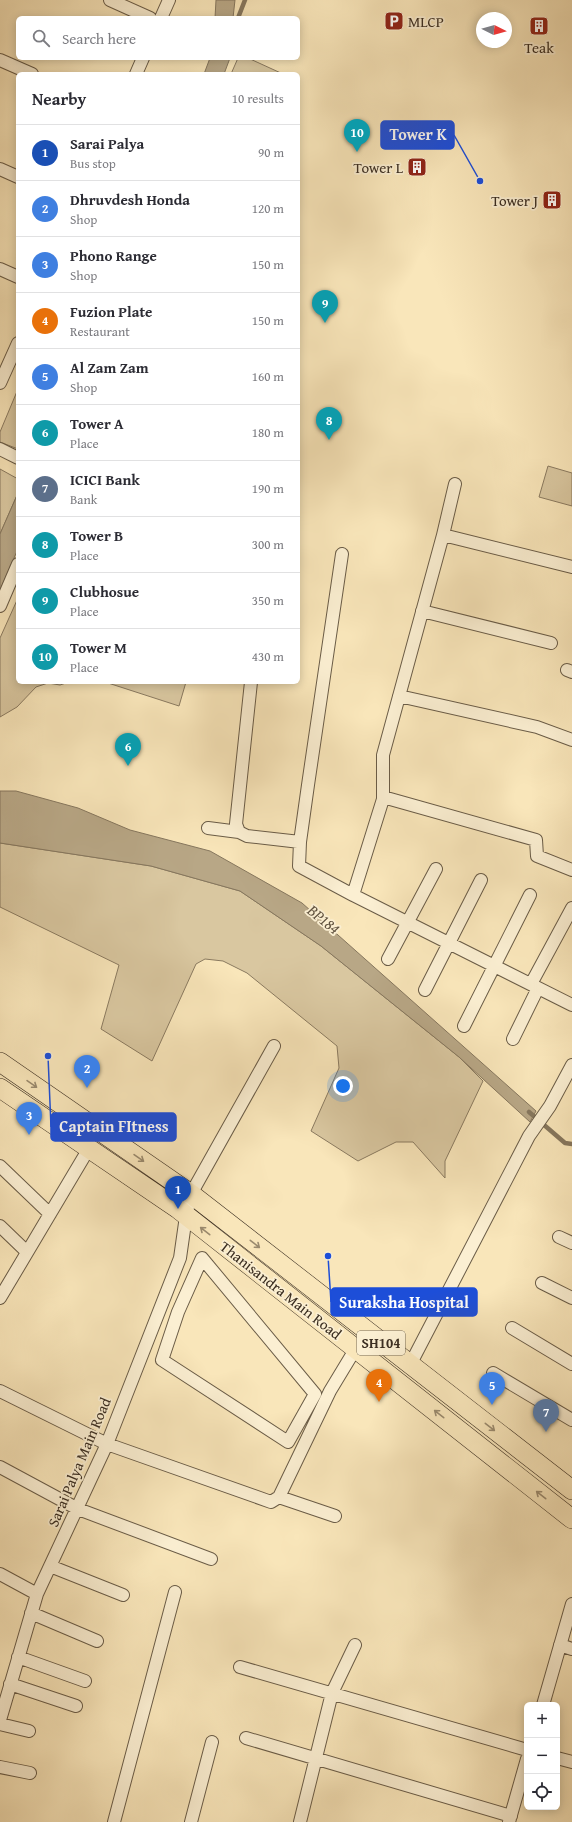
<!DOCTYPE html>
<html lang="en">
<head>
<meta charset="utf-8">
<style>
	:root { --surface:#fff; --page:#f2f2f3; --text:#2b2b33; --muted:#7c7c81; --line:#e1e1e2; --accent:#8f2418 }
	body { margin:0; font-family:"Gentium Book Plus",serif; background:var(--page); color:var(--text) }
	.controls { position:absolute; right:12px; bottom:12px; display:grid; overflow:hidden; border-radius:6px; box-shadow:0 2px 10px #0003 }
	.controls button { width:36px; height:36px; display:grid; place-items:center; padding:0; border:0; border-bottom:1px solid var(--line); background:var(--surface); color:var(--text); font:20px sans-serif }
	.compass { position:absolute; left:476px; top:12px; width:36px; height:36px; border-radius:50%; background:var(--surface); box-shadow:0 2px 10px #0003; rotate:95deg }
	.you { position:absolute; left:343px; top:1086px; width:14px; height:14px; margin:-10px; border:3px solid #fff; border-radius:50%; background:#1a73e8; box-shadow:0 0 0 6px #1a73e833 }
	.badge { display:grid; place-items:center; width:26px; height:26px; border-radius:50%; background:var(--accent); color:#fff; font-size:13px; font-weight:700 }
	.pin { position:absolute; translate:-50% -33px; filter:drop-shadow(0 1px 2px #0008) }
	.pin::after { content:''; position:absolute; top:21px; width:14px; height:12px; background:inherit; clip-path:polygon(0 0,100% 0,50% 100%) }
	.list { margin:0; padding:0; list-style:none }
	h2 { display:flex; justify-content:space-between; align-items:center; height:52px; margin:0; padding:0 16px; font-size:17px }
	h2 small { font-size:13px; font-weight:400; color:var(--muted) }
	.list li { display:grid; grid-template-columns:26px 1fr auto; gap:12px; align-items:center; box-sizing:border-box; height:56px; padding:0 16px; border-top:1px solid var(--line) }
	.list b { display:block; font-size:15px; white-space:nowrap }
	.list p { margin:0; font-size:13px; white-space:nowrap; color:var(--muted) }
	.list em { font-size:13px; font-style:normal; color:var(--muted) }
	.icon { flex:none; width:22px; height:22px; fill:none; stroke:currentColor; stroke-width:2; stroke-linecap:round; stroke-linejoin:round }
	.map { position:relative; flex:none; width:572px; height:1822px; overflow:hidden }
	.search { position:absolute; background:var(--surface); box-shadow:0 2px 10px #0003; left:16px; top:16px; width:284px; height:44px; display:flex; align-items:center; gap:10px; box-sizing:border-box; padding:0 14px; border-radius:6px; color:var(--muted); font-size:15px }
	.panel { position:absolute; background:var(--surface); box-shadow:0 2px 10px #0003; left:16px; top:72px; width:284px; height:612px; border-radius:6px }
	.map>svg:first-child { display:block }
	.green { fill:#d9c7a0; stroke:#8a7a60 }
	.water { fill:#b8a786; stroke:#86775e }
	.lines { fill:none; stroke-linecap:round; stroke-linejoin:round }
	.stream { stroke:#86775e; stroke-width:4.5 }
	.minor-casing { stroke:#6a5c47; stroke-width:14 }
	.primary-casing { stroke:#3b2e21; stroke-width:20 }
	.minor { stroke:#fbefd2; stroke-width:12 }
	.primary { stroke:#f9e6ba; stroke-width:19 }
	.oneway { stroke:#9a8a6e }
	.labels { text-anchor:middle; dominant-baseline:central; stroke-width:3.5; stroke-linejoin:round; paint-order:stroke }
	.shield { fill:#fbefd2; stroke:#756856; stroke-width:1 }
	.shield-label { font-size:14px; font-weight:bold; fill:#3b2e21 }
	.poi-label { font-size:15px; fill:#3b2e21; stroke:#fbefd2; text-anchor:end }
	.street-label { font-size:15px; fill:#3b2e21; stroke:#fbefd2 }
	.water-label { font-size:16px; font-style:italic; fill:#60523f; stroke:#fbefd2 }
	.leader { fill:none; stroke:#1d4ed8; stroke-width:1.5 }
	.callout-dot { fill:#1d4ed8; stroke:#fbefd2; stroke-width:1.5 }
	.callout { fill:#1d4ed8; stroke:#1d4ed8; stroke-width:1.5 }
	.callout-label { font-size:16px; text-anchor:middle; font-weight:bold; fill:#fff }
</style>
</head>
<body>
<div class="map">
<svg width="572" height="1822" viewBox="0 0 572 1822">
	<rect width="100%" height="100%" fill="#f9e6ba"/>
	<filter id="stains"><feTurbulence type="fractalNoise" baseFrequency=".005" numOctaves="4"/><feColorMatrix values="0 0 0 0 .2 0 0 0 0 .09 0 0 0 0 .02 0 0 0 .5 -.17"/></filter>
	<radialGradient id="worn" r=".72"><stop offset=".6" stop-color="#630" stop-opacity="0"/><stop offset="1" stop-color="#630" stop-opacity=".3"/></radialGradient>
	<path class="green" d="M238 58H248L283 74H231Z
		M18 389V449L0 442V432Z
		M548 466 572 473V506L539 497Z
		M0 469 18 479V493L0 534Z
		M18 598V682H69L60 685 48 683 36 687 17 707 0 717V638Z
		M105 682H186L179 706Z
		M0 843 151 866 240 891 321 946 459 1057 483 1081 445 1161V1178L413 1142H396L358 1161 311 1131 339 1068 337 1046 247 973 223 961 205 959 196 964 152 1061 101 1029 119 965 0 907Z"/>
	<path class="water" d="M216 0H235L233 18H215Z
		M210 58H230L224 74H204Z
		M18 493V549L0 590V534Z
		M0 791H16L78 808 130 830 210 851 302 903 536 1111 530 1122 459 1057 321 946 240 891 151 866 0 843Z"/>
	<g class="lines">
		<path class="stream" d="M238 18 245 0
			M529 1112 565 1143 572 1144"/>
		<g class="minor-casing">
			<path id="minor" d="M110 0 150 18
				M161 18 169 0
				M0 60 32 74
				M136 74 143 58
				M0 169 18 177
				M0 269 18 277
				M0 383 18 343
				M0 449 18 458
				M443 535 455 484
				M342 554 308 785 300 842 299 866 353 895
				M572 567 443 535 383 755V799L353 895 572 1005
				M0 606 18 564
				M422 611 551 643
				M567 670 572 672
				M251 682 236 824 239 832 247 836 300 842
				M399 696 537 727 572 740
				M383 797 536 840 537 856 572 870
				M208 828 239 832
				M388 959 436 869
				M531 984 572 908
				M425 990 481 880
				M464 1026 530 895
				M513 1039 538 988
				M0 1166 50 1214
				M0 1226 27 1252
				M559 1237 572 1243
				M202 1258 315 1394 288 1442 162 1360 178 1312Z
				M542 1283 572 1298
				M0 1298 88 1150
				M512 1328 572 1364
				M410 1365 529 1136 550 1106 572 1065
				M493 1373 572 1420
				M0 1391 107 1444 271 1502 279 1497 330 1391 356 1348
				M0 1467 78 1509 211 1559
				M279 1497 335 1516
				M50 1566 123 1595
				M0 1574 37 1594
				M31 1613 97 1641
				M560 1645 572 1649
				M18 1657 85 1681
				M240 1667 527 1750
				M10 1684 76 1706
				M543 1705 572 1604
				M0 1720 37 1594 107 1444 180 1258 186 1216 191 1194 274 1046
				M0 1724 29 1731
				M246 1738 511 1816
				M557 1758 572 1762
				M0 1767 30 1773
				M114 1822 175 1592
				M191 1822 212 1742
				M300 1822 332 1693 355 1645
				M509 1822 527 1759"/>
		</g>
		<g class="primary-casing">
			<path id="primary" d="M0 1062 191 1194 572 1490
				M0 1088 178 1209 572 1519"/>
		</g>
		<use href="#minor" class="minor"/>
		<use href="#primary" class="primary"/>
	</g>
	<defs><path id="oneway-shaft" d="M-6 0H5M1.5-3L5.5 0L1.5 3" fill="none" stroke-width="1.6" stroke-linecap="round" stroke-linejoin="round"/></defs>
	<g class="oneway">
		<use href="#oneway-shaft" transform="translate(32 1084) rotate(35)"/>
		<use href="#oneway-shaft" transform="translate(139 1158) rotate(35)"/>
		<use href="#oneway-shaft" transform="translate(205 1231) rotate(-142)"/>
		<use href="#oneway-shaft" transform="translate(255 1244) rotate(38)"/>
		<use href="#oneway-shaft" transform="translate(439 1414) rotate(-142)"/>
		<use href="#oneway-shaft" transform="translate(490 1427) rotate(38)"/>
		<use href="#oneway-shaft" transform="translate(541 1495) rotate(-142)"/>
	</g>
	<defs>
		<g id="parking-square" transform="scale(1)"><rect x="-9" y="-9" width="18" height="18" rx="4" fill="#8f2418" stroke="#fbefd2"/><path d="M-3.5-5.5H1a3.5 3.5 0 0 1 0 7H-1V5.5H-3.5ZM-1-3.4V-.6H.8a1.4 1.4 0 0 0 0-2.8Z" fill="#fff"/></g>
		<g id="building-square" transform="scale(1)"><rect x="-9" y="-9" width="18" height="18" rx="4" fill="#8f2418" stroke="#fbefd2"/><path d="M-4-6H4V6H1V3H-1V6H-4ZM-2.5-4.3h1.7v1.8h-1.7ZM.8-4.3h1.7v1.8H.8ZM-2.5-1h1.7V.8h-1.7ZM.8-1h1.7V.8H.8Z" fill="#fff"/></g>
	</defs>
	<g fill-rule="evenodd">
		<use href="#parking-square" x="394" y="21"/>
		<use href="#building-square" x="539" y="26"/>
		<use href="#building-square" x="417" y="167"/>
		<use href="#building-square" x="552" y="200"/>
	</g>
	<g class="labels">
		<rect class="shield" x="357" y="1331" width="48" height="24" rx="3"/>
		<g class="shield-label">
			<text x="381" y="1343">SH104</text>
		</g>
		<g class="poi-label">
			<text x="408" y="21" text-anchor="start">MLCP</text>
			<text x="539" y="47" text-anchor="middle">Teak</text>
			<text x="403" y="167">Tower L</text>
			<text x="538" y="200">Tower J</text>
		</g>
		<g class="street-label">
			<text transform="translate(281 1290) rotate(38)">Thanisandra Main Road</text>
			<text transform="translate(79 1462) rotate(-67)">Sarai Palya Main Road</text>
		</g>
		<g class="water-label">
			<text transform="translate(324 919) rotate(39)">BP184</text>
		</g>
	</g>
	<path class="leader" d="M480 181L454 135M48 1056L51 1127M328 1256L331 1302"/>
	<g class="callout-dot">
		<circle cx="480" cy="181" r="4"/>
		<circle cx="48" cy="1056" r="4"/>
		<circle cx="328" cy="1256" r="4"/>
	</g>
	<g class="callout">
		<rect x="381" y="121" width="73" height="28" rx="4"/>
		<rect x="51" y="1113" width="125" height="28" rx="4"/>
		<rect x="331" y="1288" width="146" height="28" rx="4"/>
	</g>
	<g class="callout-label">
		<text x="418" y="140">Tower K</text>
		<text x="114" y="1132">Captain FItness</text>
		<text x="404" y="1308">Suraksha Hospital</text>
	</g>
	<rect width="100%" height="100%" filter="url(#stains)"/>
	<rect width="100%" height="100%" fill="url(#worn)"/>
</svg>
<div class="controls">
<button>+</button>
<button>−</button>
<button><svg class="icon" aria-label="locate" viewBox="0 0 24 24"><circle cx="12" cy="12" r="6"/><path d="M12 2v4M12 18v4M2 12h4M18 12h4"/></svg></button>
</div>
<svg class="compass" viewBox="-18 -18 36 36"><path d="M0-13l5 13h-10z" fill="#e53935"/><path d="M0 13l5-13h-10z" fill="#7c7c81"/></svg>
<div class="you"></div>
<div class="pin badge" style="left:178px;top:1209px;background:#1a4fb4">1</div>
<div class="pin badge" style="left:87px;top:1088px;background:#3f7fe0">2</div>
<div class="pin badge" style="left:29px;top:1135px;background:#3f7fe0">3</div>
<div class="pin badge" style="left:379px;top:1402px;background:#e8710a">4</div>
<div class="pin badge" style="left:492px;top:1405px;background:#3f7fe0">5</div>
<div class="pin badge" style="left:128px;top:766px;background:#0f9aa8">6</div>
<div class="pin badge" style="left:546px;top:1432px;background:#5c6f8a">7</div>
<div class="pin badge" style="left:329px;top:440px;background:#0f9aa8">8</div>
<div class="pin badge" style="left:325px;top:323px;background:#0f9aa8">9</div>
<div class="pin badge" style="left:357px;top:152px;background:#0f9aa8">10</div>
<div class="search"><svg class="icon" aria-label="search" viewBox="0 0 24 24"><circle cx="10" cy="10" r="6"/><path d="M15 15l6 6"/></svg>Search here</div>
<section class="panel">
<h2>Nearby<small>10 results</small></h2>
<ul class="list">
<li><span class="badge" style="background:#1a4fb4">1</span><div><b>Sarai Palya</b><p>Bus stop</p></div><em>90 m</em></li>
<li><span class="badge" style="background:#3f7fe0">2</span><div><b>Dhruvdesh Honda</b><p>Shop</p></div><em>120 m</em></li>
<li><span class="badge" style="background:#3f7fe0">3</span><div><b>Phono Range</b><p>Shop</p></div><em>150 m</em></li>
<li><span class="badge" style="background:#e8710a">4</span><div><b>Fuzion Plate</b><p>Restaurant</p></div><em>150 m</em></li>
<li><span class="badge" style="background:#3f7fe0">5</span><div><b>Al Zam Zam</b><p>Shop</p></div><em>160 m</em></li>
<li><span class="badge" style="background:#0f9aa8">6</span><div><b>Tower A</b><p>Place</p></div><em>180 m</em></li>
<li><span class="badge" style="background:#5c6f8a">7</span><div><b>ICICI Bank</b><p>Bank</p></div><em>190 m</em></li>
<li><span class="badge" style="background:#0f9aa8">8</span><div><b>Tower B</b><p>Place</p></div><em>300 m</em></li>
<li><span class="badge" style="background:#0f9aa8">9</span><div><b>Clubhosue</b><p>Place</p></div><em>350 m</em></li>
<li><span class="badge" style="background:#0f9aa8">10</span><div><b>Tower M</b><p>Place</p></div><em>430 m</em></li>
</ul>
</section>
</div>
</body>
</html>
